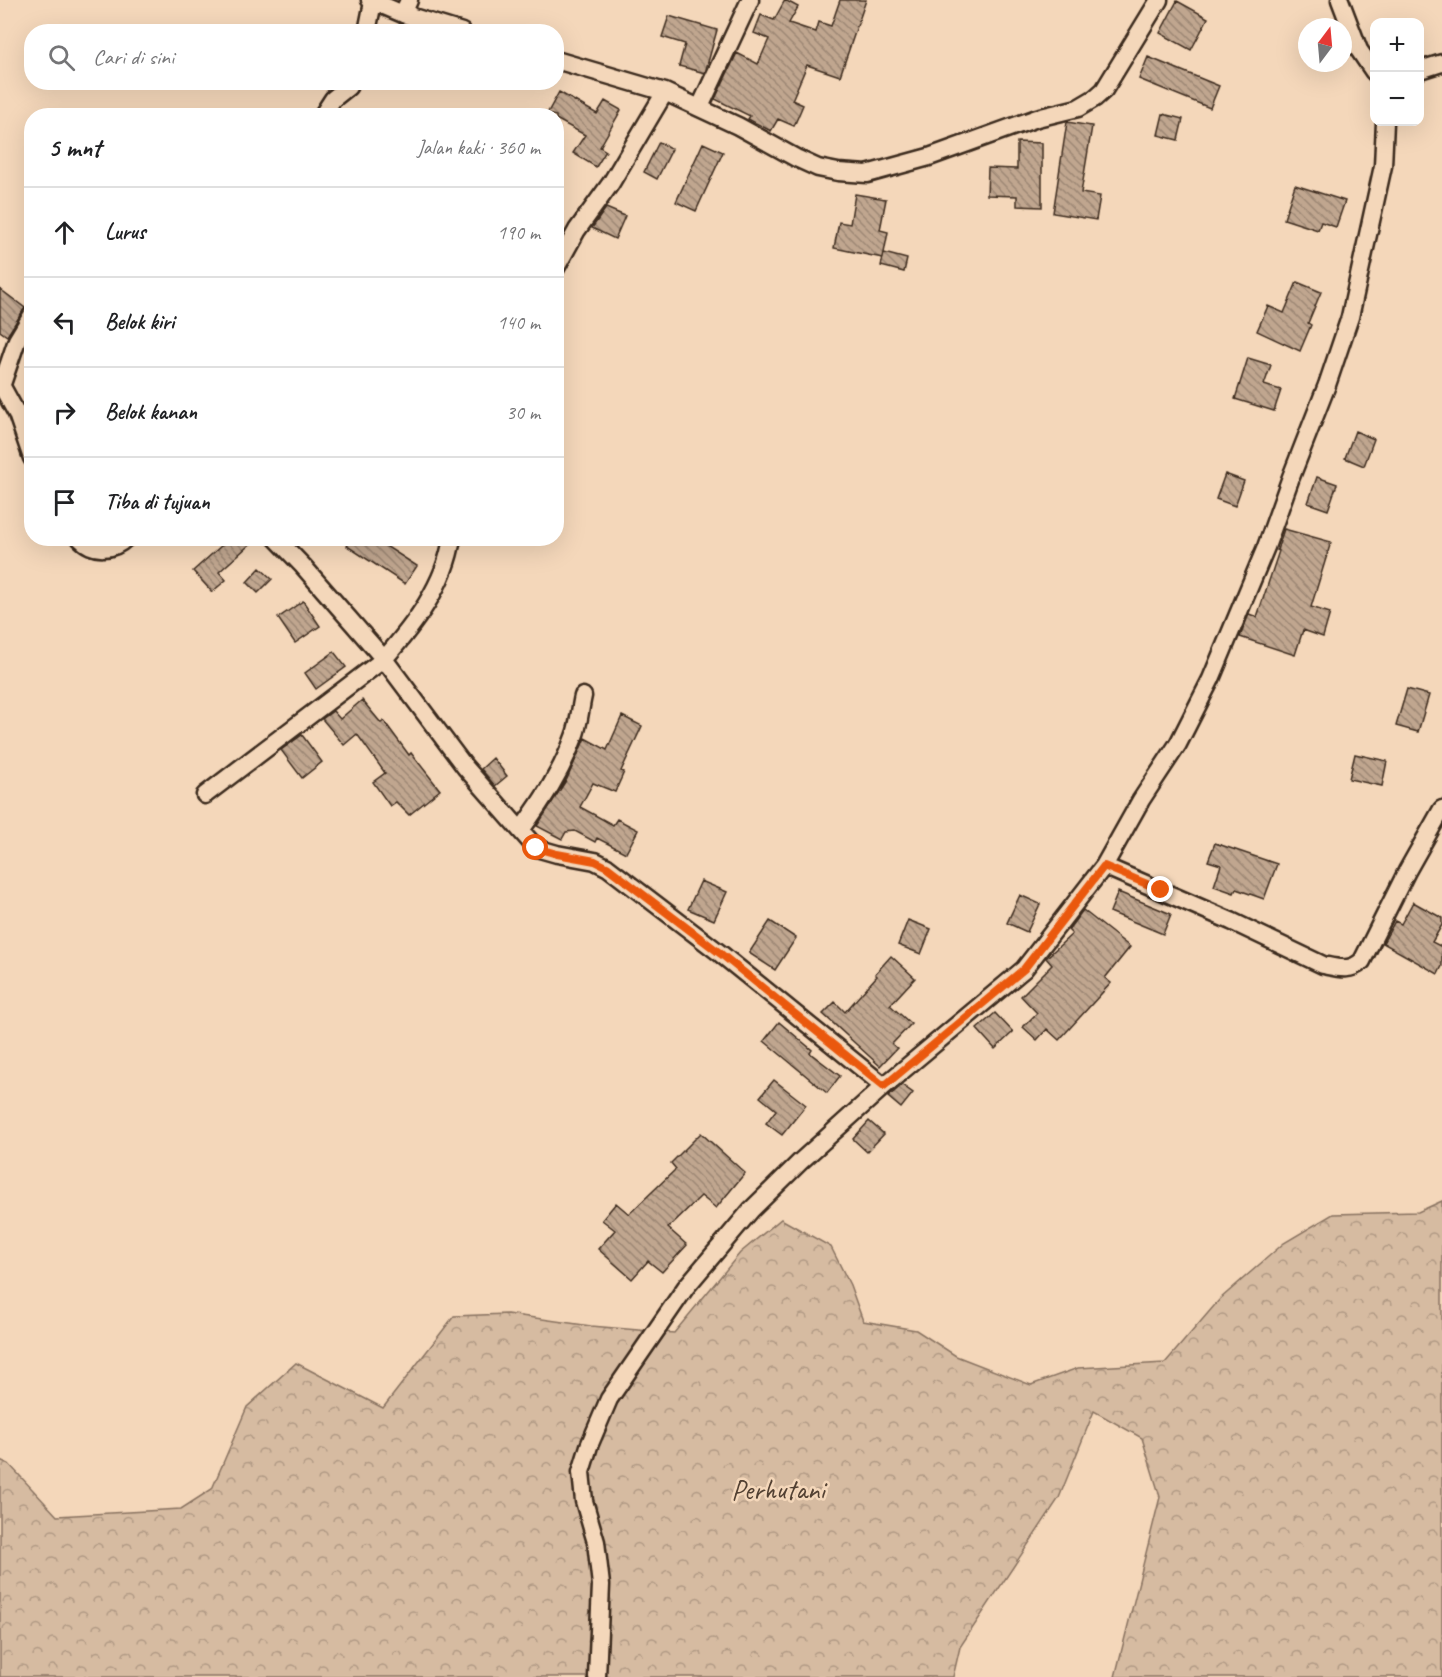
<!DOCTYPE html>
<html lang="id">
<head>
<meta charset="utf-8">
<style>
	:root { --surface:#fff; --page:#f6f6f6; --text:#202124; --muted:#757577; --line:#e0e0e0 }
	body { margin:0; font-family:Caveat,sans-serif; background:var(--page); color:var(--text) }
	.controls { position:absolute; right:18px; top:18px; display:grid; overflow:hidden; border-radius:12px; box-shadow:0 6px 24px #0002 }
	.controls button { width:54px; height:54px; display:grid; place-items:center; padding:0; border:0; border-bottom:2px solid var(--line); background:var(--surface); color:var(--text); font:30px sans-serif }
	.compass { position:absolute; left:1298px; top:18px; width:54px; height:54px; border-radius:50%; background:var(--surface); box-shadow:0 6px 24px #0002; rotate:16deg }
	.stop { position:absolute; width:18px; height:18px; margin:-14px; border:4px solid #ea580c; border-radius:50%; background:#fff }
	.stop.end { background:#ea580c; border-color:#fff; box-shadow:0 2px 6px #0008 }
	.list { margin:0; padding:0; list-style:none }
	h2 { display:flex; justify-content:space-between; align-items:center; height:78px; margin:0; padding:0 24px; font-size:26px }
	h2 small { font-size:20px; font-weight:400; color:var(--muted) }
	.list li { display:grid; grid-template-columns:39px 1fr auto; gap:18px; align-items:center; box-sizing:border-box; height:90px; padding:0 24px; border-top:2px solid var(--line) }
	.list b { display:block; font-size:22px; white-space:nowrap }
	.list em { font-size:20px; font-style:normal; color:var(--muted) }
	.icon { flex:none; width:33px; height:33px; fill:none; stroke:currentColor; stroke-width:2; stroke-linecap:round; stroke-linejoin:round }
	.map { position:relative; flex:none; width:1442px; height:1677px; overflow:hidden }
	.search { position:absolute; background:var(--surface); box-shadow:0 6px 24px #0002; left:24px; top:24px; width:540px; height:66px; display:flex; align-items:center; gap:15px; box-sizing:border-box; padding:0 21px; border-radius:24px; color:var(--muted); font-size:22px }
	.panel { position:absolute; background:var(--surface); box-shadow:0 6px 24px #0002; left:24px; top:108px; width:540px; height:438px; border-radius:24px }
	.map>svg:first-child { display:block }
	.forest { fill:url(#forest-crowns); stroke:#887260; stroke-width:1.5 }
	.building { fill:url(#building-back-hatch); stroke:#3b2a1e; stroke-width:1.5 }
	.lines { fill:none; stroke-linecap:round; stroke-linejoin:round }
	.minor-casing { stroke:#3b2a1e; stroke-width:21 }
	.minor { stroke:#f4d7ba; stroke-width:16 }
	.route { stroke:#ea580c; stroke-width:8 }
	.labels { text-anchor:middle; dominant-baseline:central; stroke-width:5; stroke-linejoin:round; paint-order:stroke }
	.park-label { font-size:28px; fill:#524032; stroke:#f4d7ba }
</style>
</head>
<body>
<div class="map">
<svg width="1442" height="1677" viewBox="0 0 1442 1677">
	<defs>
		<pattern id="forest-crowns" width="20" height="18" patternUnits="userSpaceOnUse" patternTransform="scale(1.5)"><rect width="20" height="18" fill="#d6bba1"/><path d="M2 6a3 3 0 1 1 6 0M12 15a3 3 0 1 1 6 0" fill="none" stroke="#af9883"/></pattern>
		<pattern id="building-back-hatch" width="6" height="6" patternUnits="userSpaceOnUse" patternTransform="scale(1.5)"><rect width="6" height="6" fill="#c0a68f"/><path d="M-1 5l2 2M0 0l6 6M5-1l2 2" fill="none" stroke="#9d8774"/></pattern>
	</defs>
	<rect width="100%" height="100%" fill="#f4d7ba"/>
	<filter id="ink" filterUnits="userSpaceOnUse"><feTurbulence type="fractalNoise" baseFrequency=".0167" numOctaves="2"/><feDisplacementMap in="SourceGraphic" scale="12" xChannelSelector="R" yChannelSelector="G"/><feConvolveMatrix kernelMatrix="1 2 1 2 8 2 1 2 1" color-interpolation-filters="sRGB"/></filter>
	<g filter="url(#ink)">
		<path class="forest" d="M1442 1201V1677H1115L1160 1497 1142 1438 1094 1411 1059 1498 960 1647 953 1677H0V1460L9 1464 57 1516 181 1509 212 1489 247 1407 296 1363 383 1408 454 1316 507 1314 591 1326 674 1333 740 1253 781 1219 831 1247 850 1285 863 1321 916 1330 956 1356 1031 1385 1078 1368 1165 1363 1220 1299 1284 1243 1333 1214 1418 1212Z"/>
		<path class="building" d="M785 0 798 7 789 23 816 32 819 22 831 26 840 0H866L840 76 807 65 792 100 803 105 794 126 778 119 771 131 748 119 750 116 715 99 737 53 758 64 769 39 754 33 761 15 774 20Z
			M1177 1 1208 18 1191 50 1160 33Z
			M669 16 717 30 705 73 679 66 685 44 662 37Z
			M1148 57 1219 86 1210 108 1139 79Z
			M559 92 597 114 605 101 621 110 600 147 606 151 596 167 573 153 585 135 556 119V116L547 114Z
			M1163 114 1183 119 1178 140 1158 135Z
			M1067 122 1092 126 1081 193 1100 196 1096 220 1053 213Z
			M659 142 672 149 657 179 644 172Z
			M1017 142 1042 143V207L1017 206V196L987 195 988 168 1017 169Z
			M703 143 723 152 696 211 676 202Z
			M1295 185 1345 201 1336 227 1321 222 1318 230 1284 219Z
			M855 194 886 199 880 230 888 232 883 258 834 248 839 222 850 224Z
			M606 208 625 216 615 239 592 228Z
			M884 253 907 259 904 272 881 266Z
			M1297 282 1321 292 1308 323 1311 325 1300 351 1257 331 1268 306 1284 313Z
			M0 289 25 308 7 336 0 331Z
			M1248 358 1271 365 1264 385 1281 390 1274 411 1235 399Z
			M1355 431 1374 439 1364 466 1345 458Z
			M1225 474 1244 481 1235 506 1216 499Z
			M1317 477 1337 484 1328 510 1308 503Z
			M1284 529 1331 542 1311 607 1330 613 1323 637 1303 630 1295 655 1240 637 1249 614 1257 617 1279 551 1277 550Z
			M230 538H257L219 572 226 580 212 592 193 571Z
			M352 538H384L381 543 417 566 405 584 347 546Z
			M260 568 272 579 258 593 247 582Z
			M303 601 320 626 295 643 278 618Z
			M334 652 346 667 316 689 305 673Z
			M1407 689 1429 695 1418 732 1396 726Z
			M362 700 381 723 384 721 409 755 411 753 440 790 409 815 396 802 390 806 373 782 385 773 357 734 344 745 322 719 333 711 340 719Z
			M622 716 642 726 621 771 624 772 615 792 593 783 580 807 613 825 617 819 638 830 626 853 597 838 595 842 575 831 566 832 562 839 537 826 567 779 585 738 607 750Z
			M302 735 322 762 302 778 281 750Z
			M1355 754 1387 761 1382 786 1349 779Z
			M493 758 507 776 495 786 481 769Z
			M1215 843 1277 864 1264 899 1236 889 1234 893 1214 886 1221 865 1208 861Z
			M701 881 727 892 714 920 688 909Z
			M1118 892 1171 914 1163 934 1110 912Z
			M1020 895 1040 904 1027 932 1007 923Z
			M1413 902 1442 918V925L1432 942 1442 947V966L1438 974 1383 943 1395 921 1401 924Z
			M1083 910 1130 947 1105 978 1111 983 1059 1040 1047 1029 1037 1040 1023 1027 1037 1013 1021 996 1052 965 1046 958 1072 934 1068 930Z
			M908 920 931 929 921 954 898 945Z
			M770 921 796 938 775 970 749 953Z
			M891 956 915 978 890 1005 911 1024 892 1044 897 1048 880 1066 823 1014 835 1002 845 1012 877 976 875 974Z
			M995 1013 1013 1032 995 1049 977 1029Z
			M779 1022 812 1050 810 1053 840 1076 827 1093 764 1041Z
			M774 1080 806 1105 782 1135 766 1123 776 1110 760 1097Z
			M902 1085 913 1093 901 1108 888 1097Z
			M869 1121 884 1134 867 1152 853 1139Z
			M701 1133 745 1173 716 1208 701 1196 668 1228 687 1245 662 1272 648 1261 632 1279 598 1249 615 1230 602 1220 616 1203 629 1214 676 1169 671 1163Z"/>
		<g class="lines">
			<g class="minor-casing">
				<path id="minor" d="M370 0 403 14 462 32
					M1340 0 1359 50 1374 72
					M403 14 409 0
					M367 32 373 2
					M556 60 665 92 738 126 796 158 818 168 838 172 867 174 929 157 1037 118 1078 108 1095 98 1104 90 1159 0
					M1420 70 1442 63
					M700 107 750 0
					M322 116 333 99 348 87 351 82
					M556 268 577 230 611 183 665 92
					M0 383 17 414 32 458
					M2 384 17 340 32 315
					M80 538C93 552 113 551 126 538
					M276 538 303 566 384 659 465 767 536 848 557 854 595 861 607 867 721 954 884 1086
					M205 795 384 659C414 625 445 585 452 538
					M521 830C542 801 562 771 574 737 579 725 580 709 583 696
					M1104 866 1231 921 1323 965C1338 968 1350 972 1362 961L1407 871 1442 809
					M597 1677 601 1585 596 1542 584 1501 581 1472 589 1446 609 1399 686 1287 751 1210 801 1161 884 1086 1024 969 1104 866 1141 800 1178 744 1211 679 1266 547 1291 477 1327 385 1350 317 1383 166 1385 122"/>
			</g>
			<use href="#minor" class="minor"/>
		</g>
	</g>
	<g class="lines" filter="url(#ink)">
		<path class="route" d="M536 848 557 854 595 861 607 867 721 954 884 1086 1024 969 1104 866 1161 890"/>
	</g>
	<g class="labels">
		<g class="park-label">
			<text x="778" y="1489">Perhutani</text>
		</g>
	</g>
</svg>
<div class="controls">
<button>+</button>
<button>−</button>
</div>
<svg class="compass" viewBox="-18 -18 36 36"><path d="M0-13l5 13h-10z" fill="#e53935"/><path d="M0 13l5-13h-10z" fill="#757577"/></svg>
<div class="stop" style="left:536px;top:848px"></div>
<div class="stop end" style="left:1161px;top:890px"></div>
<div class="search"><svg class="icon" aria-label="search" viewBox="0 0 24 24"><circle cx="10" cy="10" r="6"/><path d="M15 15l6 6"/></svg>Cari di sini</div>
<section class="panel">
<h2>5 mnt<small>Jalan kaki · 360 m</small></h2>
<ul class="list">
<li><svg class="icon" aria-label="ahead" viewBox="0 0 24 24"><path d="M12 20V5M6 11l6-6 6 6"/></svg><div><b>Lurus</b></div><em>190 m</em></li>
<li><svg class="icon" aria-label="left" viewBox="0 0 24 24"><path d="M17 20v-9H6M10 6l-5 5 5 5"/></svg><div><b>Belok kiri</b></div><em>140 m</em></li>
<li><svg class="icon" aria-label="right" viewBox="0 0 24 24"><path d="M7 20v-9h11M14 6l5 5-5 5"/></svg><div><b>Belok kanan</b></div><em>30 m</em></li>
<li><svg class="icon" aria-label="arrive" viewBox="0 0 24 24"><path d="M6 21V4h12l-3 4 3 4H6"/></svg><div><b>Tiba di tujuan</b></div></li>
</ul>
</section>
</div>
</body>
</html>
